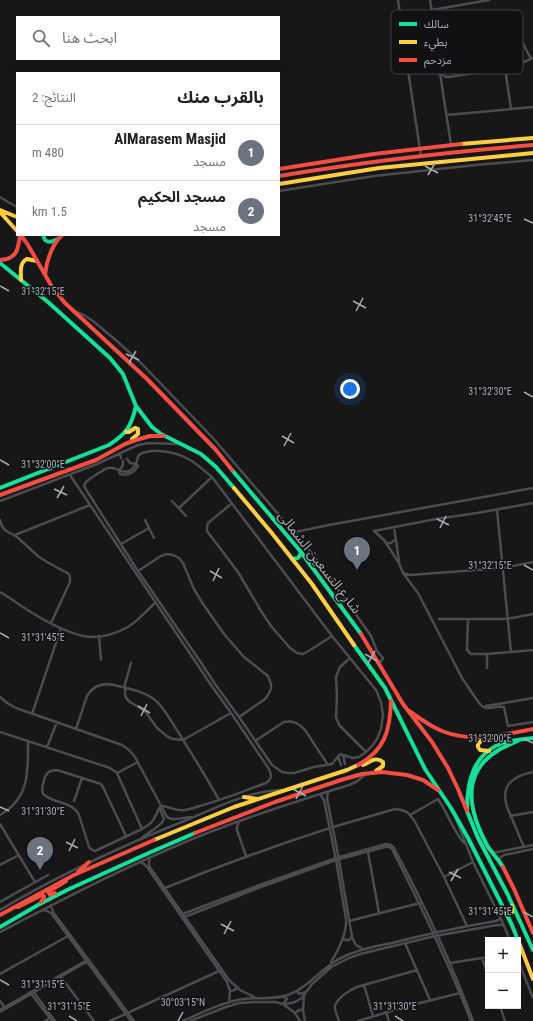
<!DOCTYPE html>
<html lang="ar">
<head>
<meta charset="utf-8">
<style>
	:root { --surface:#fff; --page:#f2f2f2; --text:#202124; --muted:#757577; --line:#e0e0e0; --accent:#757880 }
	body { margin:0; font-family:"Roboto Condensed","Noto Sans Arabic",sans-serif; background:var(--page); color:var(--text); direction:rtl }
	.controls { position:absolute; right:12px; bottom:12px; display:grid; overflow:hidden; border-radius:0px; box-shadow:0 4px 16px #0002 }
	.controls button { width:36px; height:36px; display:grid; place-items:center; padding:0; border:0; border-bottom:1px solid var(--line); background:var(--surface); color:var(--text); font:20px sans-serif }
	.you { position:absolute; left:350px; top:389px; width:14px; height:14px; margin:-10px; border:3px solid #fff; border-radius:50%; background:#1a73e8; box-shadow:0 0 0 6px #1a73e833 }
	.badge { display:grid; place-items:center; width:26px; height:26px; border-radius:50%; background:var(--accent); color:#fff; font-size:13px; font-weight:700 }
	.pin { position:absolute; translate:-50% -33px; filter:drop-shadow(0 1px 2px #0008) }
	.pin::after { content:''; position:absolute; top:21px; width:14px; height:12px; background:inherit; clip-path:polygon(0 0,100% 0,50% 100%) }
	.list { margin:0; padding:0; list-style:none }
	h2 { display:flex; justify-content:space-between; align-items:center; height:52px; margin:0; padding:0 16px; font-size:17px }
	h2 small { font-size:13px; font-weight:400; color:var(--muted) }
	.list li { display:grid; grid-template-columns:26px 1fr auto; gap:12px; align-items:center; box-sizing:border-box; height:56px; padding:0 16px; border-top:1px solid var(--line) }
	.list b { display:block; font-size:15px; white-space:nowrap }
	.list p { margin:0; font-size:13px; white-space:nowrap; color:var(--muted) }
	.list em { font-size:13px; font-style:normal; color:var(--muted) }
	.icon { flex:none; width:22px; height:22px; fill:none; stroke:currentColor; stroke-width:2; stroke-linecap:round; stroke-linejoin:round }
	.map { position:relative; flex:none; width:533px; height:1021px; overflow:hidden; direction:ltr }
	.search { position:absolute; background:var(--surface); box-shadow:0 4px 16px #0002; left:16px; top:16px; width:264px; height:44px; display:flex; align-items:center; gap:10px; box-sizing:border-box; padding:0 14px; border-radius:0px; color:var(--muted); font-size:15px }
	.panel { position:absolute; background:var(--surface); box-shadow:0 4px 16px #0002; left:16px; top:72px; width:264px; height:164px; border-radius:0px; direction:rtl }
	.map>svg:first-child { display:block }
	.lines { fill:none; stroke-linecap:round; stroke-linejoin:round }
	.street { stroke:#4b4c50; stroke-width:2.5 }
	.fast { stroke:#16e098; stroke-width:4 }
	.slow { stroke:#ffcf43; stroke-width:4 }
	.jam { stroke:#f24e42; stroke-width:4 }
	.ticks { fill:none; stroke:#a8adb8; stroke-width:1.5 }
	.labels { text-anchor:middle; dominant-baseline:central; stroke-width:3; stroke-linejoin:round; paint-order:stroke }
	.street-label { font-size:14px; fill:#a8adb8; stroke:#111113 }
	.key { fill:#111113; stroke:#3e4045; stroke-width:1 }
	.key-label { font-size:11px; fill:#a8adb8 }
	.ticks-label { font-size:10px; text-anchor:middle; fill:#a8adb8; stroke:#111113; stroke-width:3; stroke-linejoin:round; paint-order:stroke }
</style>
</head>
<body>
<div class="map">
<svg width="533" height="1021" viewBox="0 0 533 1021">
	<rect width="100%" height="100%" fill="#171717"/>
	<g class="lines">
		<path class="street" d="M398 0 401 21 399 38 402 50 406 57 421 156
			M430 0 434 25V45L440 73 451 145
			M432 10 489 0
			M516 30 531 59
			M406 56 409 50 412 48 434 45
			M505 68 511 109
			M440 73 446 77H449L511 67 524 62 533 58
			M447 115 533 107
			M279 191 374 176 476 165 533 160
			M0 197 8 202 17 207
			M76 312 84 315 93 321 118 342 141 363 212 437 310 551 348 603 371 636 377 651 383 658 381 661 378 664
			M120 454 121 458
			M127 459 130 463 136 464
			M119 471 120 474C128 476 134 473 138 466L136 464C137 461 137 457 139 455 142 452 147 452 151 451 165 450 180 454 192 461 199 466 206 472 212 477L332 636 376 690 381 702 383 715 381 729 377 739 372 746 366 752 359 757 353 758 343 755 340 754 332 764 314 767 294 773H287L282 772 272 765 239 717 215 684 202 664 138 571 85 488C84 485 84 485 86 482 89 479 104 469 108 468 118 466 127 480 136 464
			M119 471 123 465V461
			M70 475 211 685 231 713 269 769C272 775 271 780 266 783 245 791 224 799 203 805 197 807 191 809 185 810 176 812 169 806 161 806 158 809 158 811 156 815 153 822 148 826 142 829L95 851 91 849 89 847 79 815C72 801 54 804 43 794 42 790 42 788 43 784 45 775 47 770 57 770L101 784 103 787 126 836
			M0 501 97 464 138 445 149 443 178 444
			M172 501 186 516
			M231 504 208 523 207 527V531L238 572 261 611 271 626 290 648 297 653 303 654 307 652 332 636
			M179 508 212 477
			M497 510 511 652
			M0 520 2 526 5 530 17 537 39 557 47 562 69 574 70 578V582L51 623
			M145 520 154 538
			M394 527 399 561
			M374 531 384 540 399 563 403 573 418 593 462 678 479 703C487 713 493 705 504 707L508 726 533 722
			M374 531 436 519 477 513 533 503
			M295 532 329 525 533 488
			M15 535 90 505
			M386 543H391L396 539
			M121 544 149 528
			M138 571 161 556 167 554 173 555 179 558 183 563 194 589 201 601 224 634 244 657 268 676 271 684V689L268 695 265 699 239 717
			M403 573 410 575 503 568 533 562
			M0 592C8 596 15 602 23 607 41 619 62 631 83 636 98 639 115 634 128 627 138 621 146 611 155 603
			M439 619H507L533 614
			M468 619 467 648V650L471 654H487L533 650
			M99 636 101 660
			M350 658 340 667 336 677 337 695 336 717 339 725 366 752
			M131 663 125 684V694L126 698 130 702 145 711 157 728 168 737 173 739 183 740 231 713
			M487 668V654
			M0 697 7 703 16 708 122 745 129 750 135 757 167 817C173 822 183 817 191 817
			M486 706 533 698
			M32 714 61 628
			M76 729 87 696C94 684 105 682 118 686 131 689 145 692 155 700 164 707 170 720 177 730 191 753 206 776 219 800
			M0 732 110 768 117 773 142 829
			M255 741 284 722C292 720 299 723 305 730L328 765
			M47 747 57 722
			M343 755 345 764
			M338 756 341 765
			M117 773 138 762
			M328 792 327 798 339 860 352 937 356 945 363 949
			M320 794 324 800 336 860 346 919C347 934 339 949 331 962
			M74 801 82 778
			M0 815C30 798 28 771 28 741
			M410 815 438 799C448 813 453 831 464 843
			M510 816 533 812
			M456 819 473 862 501 919 510 940
			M239 821 237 827V830L246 856
			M0 824 35 882
			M333 827 395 809 401 810 407 812 414 820 444 877 467 926
			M142 838C148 832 162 826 164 819L160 809V807
			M524 847 507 807C500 785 513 776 533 772
			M368 852 379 913
			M492 852H498L533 845
			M150 857 149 862V866L229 980 240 990 256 998
			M499 860 501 857 504 855 533 849
			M140 862 144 864 147 867 227 982 230 991 229 1002
			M0 865 19 855
			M444 877 473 862
			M165 888C219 866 274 846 330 828
			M0 902 48 875
			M51 905 53 912 134 1021
			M0 910C60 874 124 845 189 819 218 807 249 791 281 790
			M43 910 47 911 51 913 131 1021
			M180 915 257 886 336 858 386 844 391 845 394 848C424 904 451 961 473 1021
			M182 918 258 888 336 860 385 847H389L392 849C421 906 448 962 471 1021
			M349 921 420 903
			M0 932C56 903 111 874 169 849 228 823 288 804 349 785L356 782 366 774
			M343 938 345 940H349L352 937
			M405 943 430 1000
			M482 958 488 975
			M518 960 533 998
			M450 963 488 957
			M0 974 68 936
			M61 977 94 1021
			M364 985 373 1016
			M298 990V993L300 994 306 992
			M33 991 55 1021
			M230 991 235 990 237 987
			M30 992 52 1021
			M304 996 303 1010 305 1021
			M283 997 286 998 287 999 283 1004 295 1013 300 1021
			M0 1001 5 1008
			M500 1006 505 1021
			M0 1010 87 960
			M0 1012 88 961
			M386 1012 389 1021
			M295 1013 299 1010H303
			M45 1021 50 1018
			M110 1021 219 971
			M183 1021C201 1013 223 1002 243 999 258 997 273 1000 288 995 310 987 323 965 345 956 360 949 376 946 392 943 426 934 461 927 496 921L501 919
			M190 1021 226 1007 239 1003 253 1002H275L283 1004 291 1003 295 1002 302 998 312 984 330 968 337 964 349 958 360 954 435 936 497 925H503
			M339 1021C338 1017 334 1010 335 1006 337 998 350 990 357 987L417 970
			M358 1021 408 1006 460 993"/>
		<path class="fast" d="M43 235 45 240C49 243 53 242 57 239
			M0 263 48 302 110 358 123 374 136 406 152 427 161 434 201 454 216 467 234 488
			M232 470 301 552 361 634
			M0 488 109 445C127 433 131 427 136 406
			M292 559 298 558 300 555 301 552
			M354 645 385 688 425 769 451 808 468 838 511 923 518 940
			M467 810C467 782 473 754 502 743 512 740 523 739 533 738
			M467 811 478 838 508 895 533 950
			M503 867C499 860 493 854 488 847 470 814 459 775 497 751 504 746 512 744 519 740
			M0 927 38 905 67 890 151 852 195 833"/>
		<path class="slow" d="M461 144 533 138
			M279 184 379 168 533 153
			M0 210 17 217
			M0 212 17 231
			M21 280C21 272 19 263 27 259L37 261
			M126 432H129L135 428 138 429V434L132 439
			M234 488 271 532 312 584 354 645
			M489 751 480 750 478 747V744L481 741 494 738
			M363 765C370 762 376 756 383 762V766L376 771
			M244 797 258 799
			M154 840 234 807 347 770 358 765
			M505 911 509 914H511L512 912V906
			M518 940 533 979"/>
		<path class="jam" d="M279 169 374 154 461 144
			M279 176C363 162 448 152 533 145
			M21 235 28 245 52 287 65 303 147 379 216 450 232 470
			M0 260C17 259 18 250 20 235
			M45 274C47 259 51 246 62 235
			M0 495 96 460 125 444 136 440 150 436H164
			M361 634 403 704 432 742 448 768 458 789 467 811
			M408 710C419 718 429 726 442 731 472 743 503 735 533 729
			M358 765C385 750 390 731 391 701
			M195 833 275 802 341 780 362 774 382 772 407 775 423 780 438 790
			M503 867 514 889 533 933
			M78 872 89 862
			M55 893 50 895 48 892 66 881
			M18 907 42 895 44 896V898L41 902
			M0 915 74 875 154 840"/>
	</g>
	<path class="ticks" d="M425 166 438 173M428 175 435 163M524 219 533 223M0 286 9 291M353 301 366 308M356 311 363 298M126 354 139 360M129 363 136 351M524 392 533 397M282 436 294 443M284 446 291 433M0 460 9 465M54 489 67 495M57 498 64 486M437 519 449 525M440 528 446 516M524 565 533 570M210 571 222 578M213 581 219 568M0 633 9 638M365 654 377 661M368 663 375 651M138 706 150 713M141 716 147 704M524 739 533 743M293 789 306 796M296 799 303 786M0 807 9 811M66 842 78 848M69 851 75 839M449 872 461 878M451 881 458 869M524 912 533 917M221 924 234 931M224 934 231 921M0 980 9 985M69 1016 77 1021M395 1016 403 1021M178 1021 183 1012"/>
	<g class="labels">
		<g class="street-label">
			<text transform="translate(320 562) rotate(52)">شارع التسعين الشمالى</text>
		</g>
	</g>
	<rect x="391" y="10" width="132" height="64" rx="6" class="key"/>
	<rect x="399" y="22" width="18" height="4" fill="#16e098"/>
	<rect x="399" y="40" width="18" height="4" fill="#ffcf43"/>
	<rect x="399" y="58" width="18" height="4" fill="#f24e42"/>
	<g class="key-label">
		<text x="424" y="28">سالك</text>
		<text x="424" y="46">بطيء</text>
		<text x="424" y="64">مزدحم</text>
	</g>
	<g class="ticks-label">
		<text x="490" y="222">31°32'45"E</text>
		<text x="43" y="295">31°32'15"E</text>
		<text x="490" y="395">31°32'30"E</text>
		<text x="43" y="468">31°32'00"E</text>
		<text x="490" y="569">31°32'15"E</text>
		<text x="43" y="641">31°31'45"E</text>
		<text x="490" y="742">31°32'00"E</text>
		<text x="43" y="815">31°31'30"E</text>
		<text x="490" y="915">31°31'45"E</text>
		<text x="43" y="988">31°31'15"E</text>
		<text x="183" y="1006">30°03'15"N</text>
		<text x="69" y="1010">31°31'15"E</text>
		<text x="395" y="1010">31°31'30"E</text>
	</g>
</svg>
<div class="controls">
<button>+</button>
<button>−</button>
</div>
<div class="you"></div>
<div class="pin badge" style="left:357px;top:570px;background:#6b7280">1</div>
<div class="pin badge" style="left:40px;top:870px;background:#6b7280">2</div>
<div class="search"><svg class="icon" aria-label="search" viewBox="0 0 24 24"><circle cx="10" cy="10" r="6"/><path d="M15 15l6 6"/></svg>ابحث هنا</div>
<section class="panel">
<h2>بالقرب منك<small>النتائج: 2</small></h2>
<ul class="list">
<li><span class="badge" style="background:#6b7280">1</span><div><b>AlMarasem Masjid</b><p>مسجد</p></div><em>480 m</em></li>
<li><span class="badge" style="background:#6b7280">2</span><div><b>مسجد الحكيم</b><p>مسجد</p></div><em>1.5 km</em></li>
</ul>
</section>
</div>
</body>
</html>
